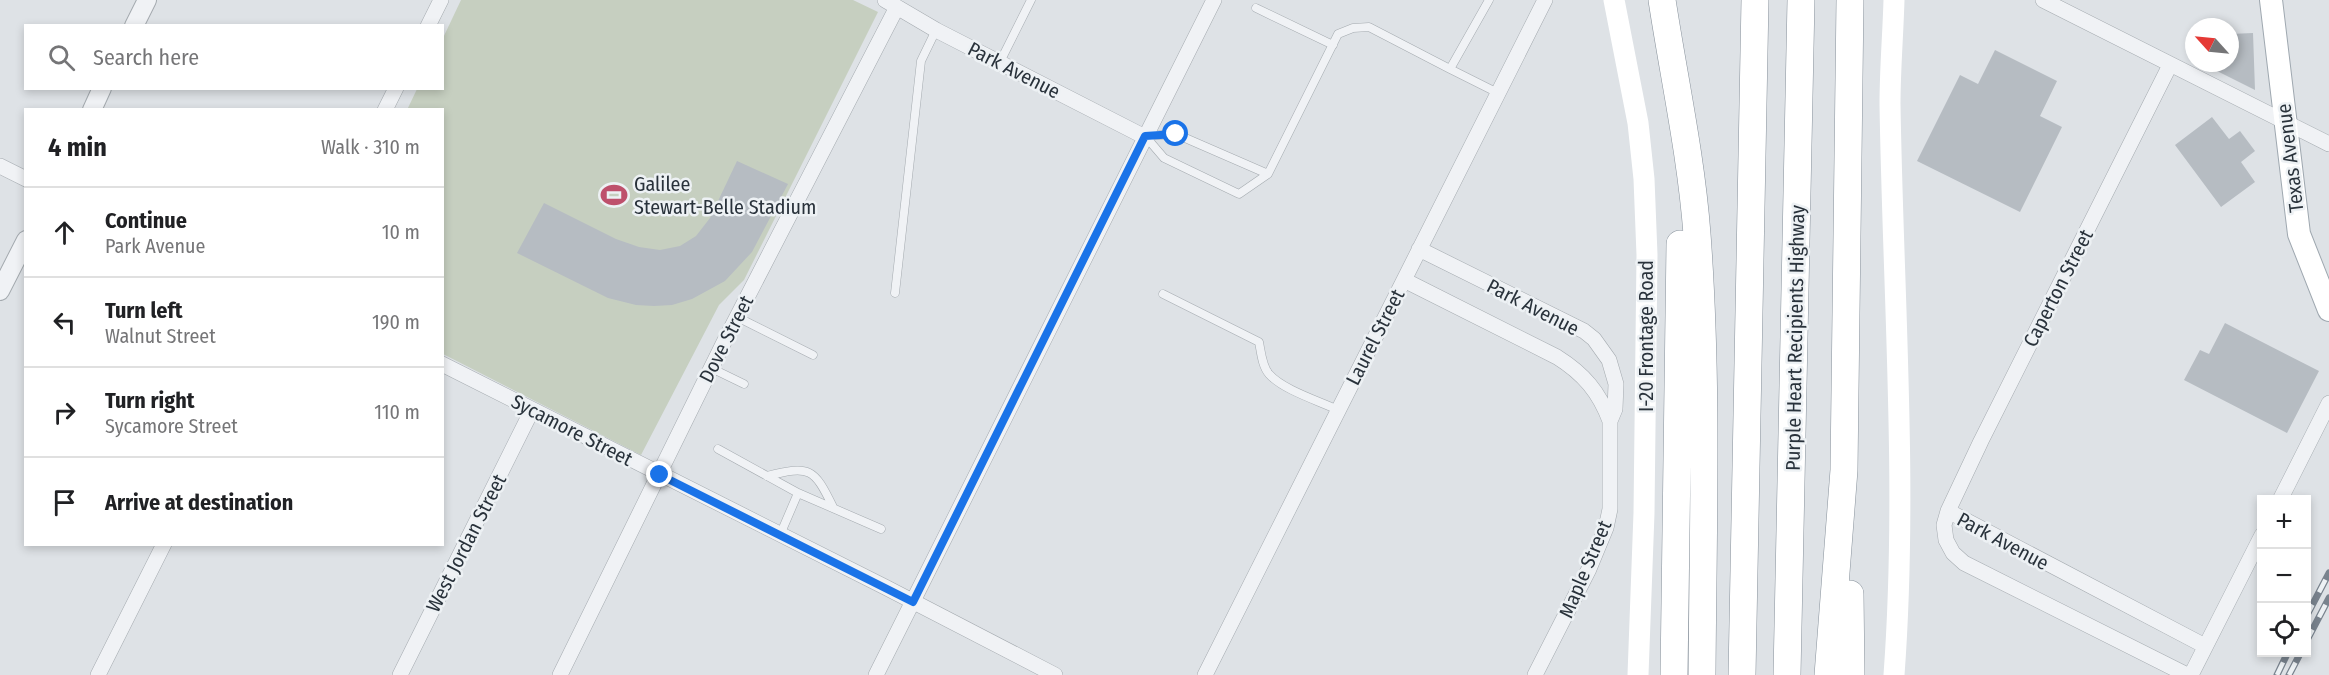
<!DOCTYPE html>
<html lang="en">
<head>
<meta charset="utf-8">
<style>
	:root { --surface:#fff; --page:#f2f2f2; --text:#202124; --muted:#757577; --line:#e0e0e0 }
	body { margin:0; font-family:"Fira Sans Condensed",sans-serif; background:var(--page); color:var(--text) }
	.controls { position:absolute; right:18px; bottom:18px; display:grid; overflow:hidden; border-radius:0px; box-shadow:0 3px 9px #0003 }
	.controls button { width:54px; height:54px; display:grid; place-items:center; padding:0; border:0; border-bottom:2px solid var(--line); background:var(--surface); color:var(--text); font:30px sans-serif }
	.compass { position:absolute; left:2185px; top:18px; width:54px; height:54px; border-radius:50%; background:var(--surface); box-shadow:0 3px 9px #0003; rotate:297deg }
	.stop { position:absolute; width:18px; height:18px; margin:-14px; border:4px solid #1a73e8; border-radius:50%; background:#fff }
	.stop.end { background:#1a73e8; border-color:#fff; box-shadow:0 2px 6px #0008 }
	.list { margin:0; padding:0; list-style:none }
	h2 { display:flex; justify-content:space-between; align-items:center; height:78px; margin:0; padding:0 24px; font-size:26px }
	h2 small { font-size:20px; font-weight:400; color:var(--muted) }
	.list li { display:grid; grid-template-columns:39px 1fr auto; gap:18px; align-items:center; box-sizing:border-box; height:90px; padding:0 24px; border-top:2px solid var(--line) }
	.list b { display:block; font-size:22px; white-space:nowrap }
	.list p { margin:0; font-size:20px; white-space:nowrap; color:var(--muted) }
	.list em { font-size:20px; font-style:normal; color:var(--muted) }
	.icon { flex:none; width:33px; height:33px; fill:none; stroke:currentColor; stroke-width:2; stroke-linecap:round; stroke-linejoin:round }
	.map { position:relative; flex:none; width:2329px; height:675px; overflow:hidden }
	.search { position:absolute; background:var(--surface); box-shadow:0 3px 9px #0003; left:24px; top:24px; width:420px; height:66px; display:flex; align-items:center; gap:15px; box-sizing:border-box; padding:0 21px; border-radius:0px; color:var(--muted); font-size:22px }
	.panel { position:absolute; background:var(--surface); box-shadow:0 3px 9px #0003; left:24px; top:108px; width:420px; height:438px; border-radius:0px }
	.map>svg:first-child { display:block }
	.green { fill:#c6cfc0 }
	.building { fill:#b6bcc2 }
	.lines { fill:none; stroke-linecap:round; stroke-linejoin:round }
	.service-casing { stroke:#a4aaaf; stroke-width:9 }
	.minor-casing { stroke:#a4aaaf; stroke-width:16 }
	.tertiary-casing { stroke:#a4aaaf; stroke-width:20 }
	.primary-casing { stroke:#9fa8b0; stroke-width:24 }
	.motorway-casing { stroke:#87919b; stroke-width:28 }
	.service { stroke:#f0f2f5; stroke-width:8 }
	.minor { stroke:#f0f2f5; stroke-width:15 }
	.tertiary { stroke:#f0f2f5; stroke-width:18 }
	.secondary { stroke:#fff; stroke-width:21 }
	.primary { stroke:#fff; stroke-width:22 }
	.motorway { stroke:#fff; stroke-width:27 }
	.rail-casing { stroke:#79838e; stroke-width:7 }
	.rail { stroke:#edf1f4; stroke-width:4.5; stroke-dasharray:14; stroke-linecap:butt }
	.route { stroke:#1a73e8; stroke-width:8 }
	.labels { text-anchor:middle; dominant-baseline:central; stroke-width:5; stroke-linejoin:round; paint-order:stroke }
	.street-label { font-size:20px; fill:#29323b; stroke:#edf1f4 }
	.poi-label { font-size:20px; fill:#29323b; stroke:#edf1f4; text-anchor:start }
</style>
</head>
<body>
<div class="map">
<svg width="2329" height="675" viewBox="0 0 2329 675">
	<rect width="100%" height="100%" fill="#dee2e6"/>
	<path class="green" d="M461 0H853L878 12 744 280 719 305 641 455 443 354 442 110H407L417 89 442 88 443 38Z"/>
	<path class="building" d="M2253 33 2255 90 2201 63H2230V34Z
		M1995 50 2057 81 2040 116 2062 127 2020 212 1917 161 1960 75 1978 84Z
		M2212 117 2229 139 2240 131 2255 151 2241 162 2255 182 2221 207 2175 145Z
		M737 161 788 184 752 252 725 281 692 299 672 305 654 306 636 305 608 298 517 253 544 203 616 239 639 247 660 250 680 246 696 236 710 218Z
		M2225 323 2319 371 2287 433 2184 380 2200 350 2209 354Z"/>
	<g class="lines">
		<g class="service-casing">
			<path id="service" d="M1256 8 1333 45
				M1000 62 1031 0
				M1450 69 1498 93
				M1147 136 1176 134 1268 174
				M1146 137 1164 158 1239 194 1268 174 1338 34 1353 28 1369 27 1450 69 1489 0
				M895 293 921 61 936 30
				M1163 294 1259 342C1261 352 1262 366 1269 374 1283 390 1319 401 1338 410
				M737 317 813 355
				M711 368 744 384
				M718 449 798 493 780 535
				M767 476C810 465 814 468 833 507
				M798 493 881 529"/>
		</g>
		<g class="minor-casing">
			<path id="minor" d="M885 0 936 30 1145 137
				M2043 0 2329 144
				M428 26 441 0
				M2170 65 1981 441 1948 511 1944 525 1946 540 1953 553 1964 563 2187 675
				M385 110 396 88
				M0 166 26 179
				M1419 249 1584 331 1594 339 1609 360 1616 384 1615 409 1610 421V509L1606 528 1589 569 1535 675
				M1404 280 1557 357C1584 374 1599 392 1610 421
				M442 364 885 587 1055 675
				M2280 500 2329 403
				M1948 511 2205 646
				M98 675 164 544
				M400 675 532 410
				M560 675 723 344 897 7
				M876 675 1214 0
				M1205 675 1545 0
				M2191 675 2262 535"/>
		</g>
		<g class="tertiary-casing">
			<path id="tertiary" d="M134 26 147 0
				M92 110 102 88
				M0 291 26 240"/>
		</g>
		<g class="primary-casing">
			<path id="primary" d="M2271 0 2299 234 2329 310"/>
		</g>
		<g class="motorway-casing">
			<path id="motorway" d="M1662 0C1674 78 1691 155 1697 234 1708 381 1703 528 1702 675
				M1850 594 1851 675
				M1674 675 1680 244
				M1742 675 1755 0
				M1787 675 1801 0
				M1828 675 1844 470 1850 0"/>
		</g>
		<use href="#service" class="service"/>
		<use href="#minor" class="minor"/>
		<use href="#tertiary" class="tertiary"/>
		<path class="secondary" d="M1614 0 1638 123 1644 179 1647 255 1644 513 1638 675
			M1894 0C1893 35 1890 69 1890 104 1893 295 1908 485 1894 675"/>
		<use href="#primary" class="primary"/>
		<use href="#motorway" class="motorway"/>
		<g class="rail-casing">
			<path id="rail" d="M2306 617 2329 573
				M2306 642 2329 598
				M2277 675 2288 652
				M2289 675 2301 652"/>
		</g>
		<use href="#rail" class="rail"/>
	</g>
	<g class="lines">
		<path class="route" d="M660 475 913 602 1145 136 1176 134"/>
	</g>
	<defs>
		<g id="stadium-bare" transform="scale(2.07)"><path d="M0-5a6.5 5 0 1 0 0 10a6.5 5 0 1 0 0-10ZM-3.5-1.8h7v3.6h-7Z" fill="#be506c" stroke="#edf1f4" stroke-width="2.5" paint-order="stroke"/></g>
	</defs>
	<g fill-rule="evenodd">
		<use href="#stadium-bare" x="614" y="195"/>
	</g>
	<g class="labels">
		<g class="street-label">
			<text transform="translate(1014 70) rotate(27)">Park Avenue</text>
			<text transform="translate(2290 158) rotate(-97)">Texas Avenue</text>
			<text transform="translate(2058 288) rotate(-63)">Caperton Street</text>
			<text transform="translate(1533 307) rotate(27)">Park Avenue</text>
			<text transform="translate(1646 336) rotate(-90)">I-20 Frontage Road</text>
			<text transform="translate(1375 337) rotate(-63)">Laurel Street</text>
			<text transform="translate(1795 338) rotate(-89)">Purple Heart Recipients Highway</text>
			<text transform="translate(726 339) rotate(-63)">Dove Street</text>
			<text transform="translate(572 430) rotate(27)">Sycamore Street</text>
			<text transform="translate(2003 541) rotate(28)">Park Avenue</text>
			<text transform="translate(466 543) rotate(-63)">West Jordan Street</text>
			<text transform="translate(1585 569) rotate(-67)">Maple Street</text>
		</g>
		<g class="poi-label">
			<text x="634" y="184">Galilee<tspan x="634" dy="23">Stewart-Belle Stadium</tspan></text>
		</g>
	</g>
</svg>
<div class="controls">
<button>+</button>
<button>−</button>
<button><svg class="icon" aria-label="locate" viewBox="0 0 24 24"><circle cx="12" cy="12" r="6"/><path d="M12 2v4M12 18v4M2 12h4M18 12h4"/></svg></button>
</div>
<svg class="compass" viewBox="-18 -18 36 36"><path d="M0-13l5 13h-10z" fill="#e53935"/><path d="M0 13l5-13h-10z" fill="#757577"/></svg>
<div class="stop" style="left:1176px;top:134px"></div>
<div class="stop end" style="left:660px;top:475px"></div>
<div class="search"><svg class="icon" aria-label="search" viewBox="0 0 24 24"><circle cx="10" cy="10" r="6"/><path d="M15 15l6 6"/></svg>Search here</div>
<section class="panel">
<h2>4 min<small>Walk · 310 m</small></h2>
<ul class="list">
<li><svg class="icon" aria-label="ahead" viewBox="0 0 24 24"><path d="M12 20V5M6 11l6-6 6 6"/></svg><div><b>Continue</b><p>Park Avenue</p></div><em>10 m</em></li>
<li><svg class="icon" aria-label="left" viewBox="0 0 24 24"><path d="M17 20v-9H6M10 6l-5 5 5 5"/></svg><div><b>Turn left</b><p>Walnut Street</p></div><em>190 m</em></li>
<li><svg class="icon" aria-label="right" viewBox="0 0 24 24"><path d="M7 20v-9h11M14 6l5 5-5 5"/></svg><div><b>Turn right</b><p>Sycamore Street</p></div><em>110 m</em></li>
<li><svg class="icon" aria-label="arrive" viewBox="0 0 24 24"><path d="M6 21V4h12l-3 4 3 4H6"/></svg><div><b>Arrive at destination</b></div></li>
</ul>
</section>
</div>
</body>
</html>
